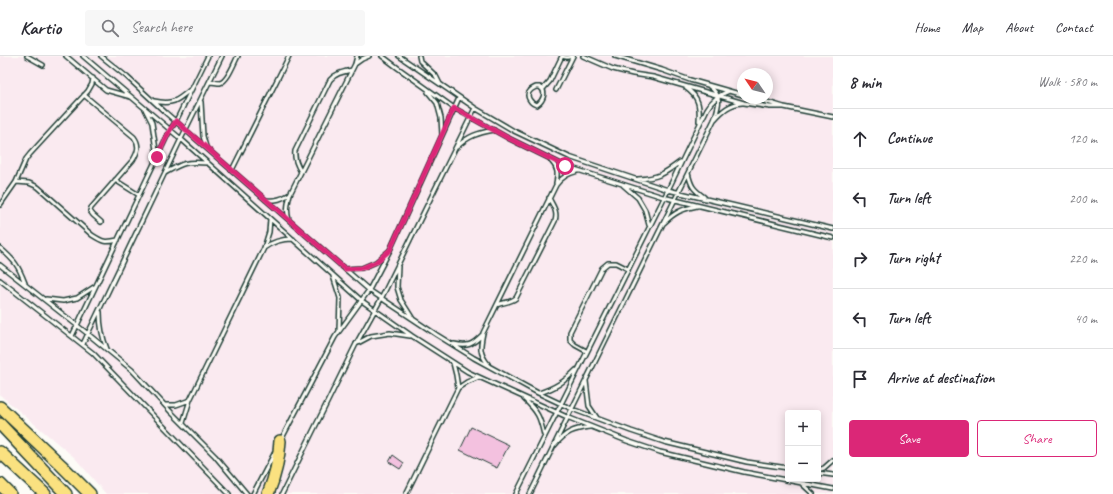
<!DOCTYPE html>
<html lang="en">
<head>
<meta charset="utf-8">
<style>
	:root { --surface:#fff; --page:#f7f7f7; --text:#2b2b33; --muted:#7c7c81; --line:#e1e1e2; --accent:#db2777 }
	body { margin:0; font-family:Caveat,sans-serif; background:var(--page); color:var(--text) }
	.controls { position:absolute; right:12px; bottom:12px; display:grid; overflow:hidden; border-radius:4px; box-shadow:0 2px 10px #0003 }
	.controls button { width:36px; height:36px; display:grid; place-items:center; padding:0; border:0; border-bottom:1px solid var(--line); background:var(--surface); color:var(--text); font:20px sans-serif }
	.compass { position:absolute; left:737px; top:12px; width:36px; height:36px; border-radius:50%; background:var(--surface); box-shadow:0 2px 10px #0003; rotate:305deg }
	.stop { position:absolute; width:12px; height:12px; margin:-9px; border:3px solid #db2777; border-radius:50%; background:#fff }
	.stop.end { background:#db2777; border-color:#fff; box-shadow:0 1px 4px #0008 }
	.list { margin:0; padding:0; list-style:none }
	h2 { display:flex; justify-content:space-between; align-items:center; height:52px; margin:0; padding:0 16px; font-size:17px }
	h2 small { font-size:13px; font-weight:400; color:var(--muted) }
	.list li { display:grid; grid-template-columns:26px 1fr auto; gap:12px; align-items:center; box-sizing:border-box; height:60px; padding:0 16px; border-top:1px solid var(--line) }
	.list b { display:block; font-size:15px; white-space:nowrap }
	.list em { font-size:13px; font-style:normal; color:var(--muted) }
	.actions { display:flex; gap:8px; padding:12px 16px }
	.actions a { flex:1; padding:9px 0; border:1px solid var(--accent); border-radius:4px; text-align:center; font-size:14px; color:var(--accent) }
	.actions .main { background:var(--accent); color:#fff }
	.icon { flex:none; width:22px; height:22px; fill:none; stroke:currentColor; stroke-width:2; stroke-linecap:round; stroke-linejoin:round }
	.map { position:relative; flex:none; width:833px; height:438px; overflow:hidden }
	header { display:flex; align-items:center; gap:24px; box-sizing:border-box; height:56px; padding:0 20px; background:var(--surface); border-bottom:1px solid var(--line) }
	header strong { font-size:19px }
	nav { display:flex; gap:22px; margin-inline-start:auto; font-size:14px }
	.search { width:280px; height:36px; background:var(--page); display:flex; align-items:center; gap:10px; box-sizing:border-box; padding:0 14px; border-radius:4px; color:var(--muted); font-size:15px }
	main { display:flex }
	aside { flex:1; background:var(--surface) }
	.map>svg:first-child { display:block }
	.built { fill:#faeaf0; fill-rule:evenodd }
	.building { fill:#f3c1df; stroke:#1f3d34 }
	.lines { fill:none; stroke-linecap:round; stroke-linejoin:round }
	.service-casing { stroke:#1f3d34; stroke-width:6 }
	.motorway-casing { stroke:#1f3d34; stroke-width:14 }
	.service { stroke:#fdfcf7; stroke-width:3 }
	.motorway { stroke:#fae180; stroke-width:11 }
	.route { stroke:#db2777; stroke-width:5 }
</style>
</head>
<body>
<header>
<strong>Kartio</strong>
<div class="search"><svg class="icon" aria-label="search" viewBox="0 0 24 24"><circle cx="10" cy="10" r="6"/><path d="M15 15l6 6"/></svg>Search here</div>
<nav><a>Home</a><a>Map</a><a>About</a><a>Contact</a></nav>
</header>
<main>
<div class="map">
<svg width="833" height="438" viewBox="0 0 833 438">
	<rect width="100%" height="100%" fill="#fdfcf7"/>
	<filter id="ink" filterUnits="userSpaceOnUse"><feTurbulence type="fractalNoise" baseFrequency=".025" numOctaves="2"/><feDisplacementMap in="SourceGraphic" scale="8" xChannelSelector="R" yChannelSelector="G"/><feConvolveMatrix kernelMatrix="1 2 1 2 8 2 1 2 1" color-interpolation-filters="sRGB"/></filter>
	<g filter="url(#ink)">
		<path class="built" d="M0 0H833V438H106L75 402 0 339ZM743 18H767V42H743ZM788 357H818V423H788Z"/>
		<path class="building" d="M471 371 509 389 497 412 460 394Z
			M393 399 404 407 400 413 389 406Z"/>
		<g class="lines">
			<g class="service-casing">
				<path id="service" d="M27 0 43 9
					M66 0 106 34 131 41
					M83 0 181 83 362 245 412 280 468 316 567 361 627 385 660 396 744 416 833 433
					M101 0 127 21 166 57 369 234 437 279 474 302 538 337 572 353 631 375 664 386 747 406 788 412
					M382 0 398 12 454 52 508 82 565 110 663 141 833 182
					M399 0 475 52 514 75 569 101 668 134 833 173
					M419 0 420 5 436 20 440 28
					M562 0C566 2 568 2 572 0
					M583 0 613 13 633 18 653 21 744 47 770 51H784
					M615 0 662 14 690 24 743 39
					M355 8 362 3 369 0
					M210 26C213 26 217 27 220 27 228 25 234 7 238 0
					M536 31H540C547 36 543 45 537 49 531 48 525 40 530 35 531 33 534 32 536 31Z
					M686 32C699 41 700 50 699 65
					M543 33 550 25 562 0
					M556 34 573 0
					M428 36 437 47 441 62 442 79
					M84 39 134 81C140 89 138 96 133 104L91 152 90 155 93 159 101 166
					M754 42 784 51 833 61
					M154 45C173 49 177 45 191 33
					M201 46 203 80 206 91
					M145 53 152 67 157 101
					M715 63C723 54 730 48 742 47
					M457 91C468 80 478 77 494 74
					M551 105C558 112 558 118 556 127
					M232 114 289 0
					M301 116C297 109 294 103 295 95L330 24C336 17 343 16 352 14
					M165 117C183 107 186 105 207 107
					M688 117C691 130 693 133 704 141
					M638 123C658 122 664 118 680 106
					M115 124 139 139
					M16 126 29 127 38 131 92 179C103 186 105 187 118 184
					M623 129 638 142 645 154 649 169
					M266 144C276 145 282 143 290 138
					M0 149 16 126 26 103 30 98 88 35 92 28 93 22
					M289 164C286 154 288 147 290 138L355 8 357 0
					M664 167C675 156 682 153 697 150
					M0 192C15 205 18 209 25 227
					M264 192C273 185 282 183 293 183
					M0 209 88 278 132 314 171 356 215 400 247 438
					M398 210 397 231 401 244 413 263
					M345 213 362 212 376 206 389 195
					M333 220 340 242 339 275
					M0 224 93 297 229 438
					M46 243 63 245 77 242 94 231
					M497 249C503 246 510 247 516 242L555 165C558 156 553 150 549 142
					M100 256C100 269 102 281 107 293
					M72 280 170 74 176 65 208 0
					M83 288 181 83 222 0
					M356 288 371 280 390 277 410 280
					M454 288C468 291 472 289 482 279
					M586 295 575 289 570 284V276L602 212 608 207H616L628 213
					M453 307 456 319 458 332
					M488 308C479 297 480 291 483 277L556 129C563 120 568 118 578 115
					M586 325 589 350 597 362
					M539 337C555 332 564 326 576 314
					M524 343C538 356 540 361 544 379
					M165 349H176L190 344
					M183 367 190 344 264 192 269 176 270 163
					M281 384 335 281 369 234 390 194 459 42
					M555 389C566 376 573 373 590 371
					M818 414 824 412 833 404
					M818 417 833 419
					M801 427 813 438
					M253 438 275 396
					M282 438 356 288 381 243 475 52
					M406 438 458 332 467 326 479 321
					M516 438 668 134 707 53C713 43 719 39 729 35
					M530 438 714 64C719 49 723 40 709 30"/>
			</g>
			<g class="motorway-casing">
				<path id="motorway" d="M0 351 61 409 90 438
					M0 368 66 438
					M0 396 45 438
					M0 428 10 438
					M268 438C275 421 279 404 280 385"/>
			</g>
			<use href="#service" class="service"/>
			<use href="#motorway" class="motorway"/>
		</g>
	</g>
	<g class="lines" filter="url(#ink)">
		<path class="route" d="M157 101 170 74 176 65 345 213 362 212 376 206 390 194 454 52 508 82 565 110"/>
	</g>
</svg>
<div class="controls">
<button>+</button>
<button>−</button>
</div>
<svg class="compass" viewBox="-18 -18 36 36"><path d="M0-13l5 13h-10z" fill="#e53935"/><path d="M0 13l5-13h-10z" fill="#7c7c81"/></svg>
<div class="stop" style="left:565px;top:110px"></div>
<div class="stop end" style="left:157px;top:101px"></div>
</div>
<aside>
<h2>8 min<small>Walk · 580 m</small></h2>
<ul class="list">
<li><svg class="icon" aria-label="ahead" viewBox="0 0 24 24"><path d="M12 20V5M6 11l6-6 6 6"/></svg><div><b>Continue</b></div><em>120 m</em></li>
<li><svg class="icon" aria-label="left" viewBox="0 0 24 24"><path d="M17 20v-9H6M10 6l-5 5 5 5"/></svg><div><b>Turn left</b></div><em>200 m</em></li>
<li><svg class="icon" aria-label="right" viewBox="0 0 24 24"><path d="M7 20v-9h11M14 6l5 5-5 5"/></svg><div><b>Turn right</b></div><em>220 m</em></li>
<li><svg class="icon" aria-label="left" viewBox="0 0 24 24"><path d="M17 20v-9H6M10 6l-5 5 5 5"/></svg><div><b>Turn left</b></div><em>40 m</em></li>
<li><svg class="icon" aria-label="arrive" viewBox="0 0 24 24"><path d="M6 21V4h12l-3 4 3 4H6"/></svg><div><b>Arrive at destination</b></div></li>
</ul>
<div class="actions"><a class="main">Save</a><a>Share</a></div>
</aside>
</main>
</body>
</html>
